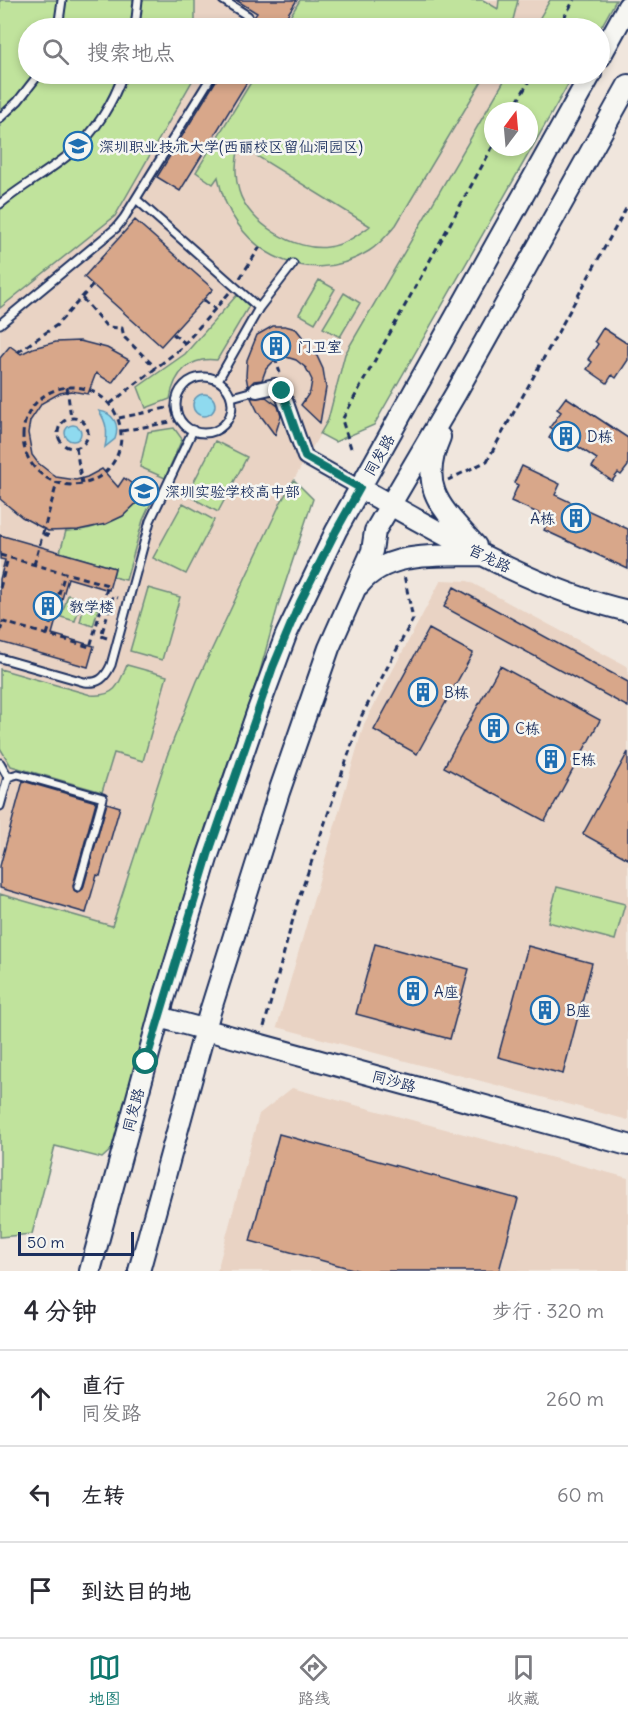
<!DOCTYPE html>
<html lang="zh">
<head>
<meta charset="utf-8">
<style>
	:root { --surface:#fff; --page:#f2f2f3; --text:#2b2b33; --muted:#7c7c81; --line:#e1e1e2; --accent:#0f766e }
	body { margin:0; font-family:Delius,"LXGW WenKai TC",sans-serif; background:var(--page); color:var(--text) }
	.compass { position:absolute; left:484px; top:102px; width:54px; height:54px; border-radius:50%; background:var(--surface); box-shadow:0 3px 9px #0003; rotate:16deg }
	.scale { position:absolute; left:18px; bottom:15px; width:116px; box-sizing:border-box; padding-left:6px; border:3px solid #1b2f5e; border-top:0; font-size:16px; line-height:21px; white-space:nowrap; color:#1b2f5e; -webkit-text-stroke:4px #f6f6f2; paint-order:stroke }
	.stop { position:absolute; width:18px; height:18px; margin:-14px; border:4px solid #0f766e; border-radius:50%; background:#fff }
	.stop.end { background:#0f766e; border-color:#fff; box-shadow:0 2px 6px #0008 }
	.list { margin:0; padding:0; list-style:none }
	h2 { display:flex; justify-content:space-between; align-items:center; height:78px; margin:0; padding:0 24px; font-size:26px }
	h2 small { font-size:20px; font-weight:400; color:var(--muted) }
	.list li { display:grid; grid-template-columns:39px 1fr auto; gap:18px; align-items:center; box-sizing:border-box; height:96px; padding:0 24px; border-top:2px solid var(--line) }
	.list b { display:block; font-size:22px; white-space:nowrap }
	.list p { margin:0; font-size:20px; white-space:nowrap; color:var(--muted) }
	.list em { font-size:20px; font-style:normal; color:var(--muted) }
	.icon { flex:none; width:33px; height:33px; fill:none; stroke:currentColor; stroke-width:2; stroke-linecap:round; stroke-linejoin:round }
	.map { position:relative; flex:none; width:628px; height:1271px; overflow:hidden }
	.search { position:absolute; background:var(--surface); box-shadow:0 3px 9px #0003; left:18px; right:18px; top:18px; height:66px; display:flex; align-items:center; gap:15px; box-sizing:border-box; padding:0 21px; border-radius:33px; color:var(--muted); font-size:22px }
	.sheet { height:366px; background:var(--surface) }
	nav { display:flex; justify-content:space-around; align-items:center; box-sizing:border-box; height:84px; border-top:2px solid var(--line); background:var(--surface); font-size:16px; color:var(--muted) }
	nav a { display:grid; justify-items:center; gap:3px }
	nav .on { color:var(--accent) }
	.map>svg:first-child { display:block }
	.built { fill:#e9d3c4 }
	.green { fill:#c0e39c; stroke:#6e897d; stroke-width:1.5; fill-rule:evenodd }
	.water { fill:#8fdaef; stroke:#6196b5; stroke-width:1.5 }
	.building { fill:#d8a78a; stroke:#1b2f5e; stroke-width:1.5 }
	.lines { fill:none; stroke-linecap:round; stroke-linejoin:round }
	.lane-casing { stroke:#1b2f5e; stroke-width:11 }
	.street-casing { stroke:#1b2f5e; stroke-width:18 }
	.secondary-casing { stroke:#1b2f5e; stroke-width:24 }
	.path { stroke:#1b2f5e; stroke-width:3; stroke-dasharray:6 4.5; stroke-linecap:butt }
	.lane { stroke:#f6f6f2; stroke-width:7 }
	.street { stroke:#f6f6f2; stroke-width:14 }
	.secondary { stroke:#f6f6f2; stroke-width:20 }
	.route { stroke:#0f766e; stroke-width:8 }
	.labels { text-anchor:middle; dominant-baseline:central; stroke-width:5; stroke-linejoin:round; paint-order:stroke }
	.poi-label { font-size:15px; fill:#1b2f5e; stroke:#f6f6f2; text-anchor:start }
	.street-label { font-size:15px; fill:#1b2f5e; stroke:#f6f6f2 }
</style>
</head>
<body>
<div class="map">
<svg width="628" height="1271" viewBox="0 0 628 1271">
	<rect width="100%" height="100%" fill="#f0e6dd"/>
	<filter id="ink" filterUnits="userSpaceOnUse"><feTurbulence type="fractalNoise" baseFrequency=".0167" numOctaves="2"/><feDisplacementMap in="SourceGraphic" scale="12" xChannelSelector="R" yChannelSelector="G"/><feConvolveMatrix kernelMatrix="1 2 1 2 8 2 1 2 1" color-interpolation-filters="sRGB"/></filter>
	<g filter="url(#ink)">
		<path class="built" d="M0 0H550L534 28H28V74H508L345 354 328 420 281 502 136 848 112 926 0 894Z
			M441 580 468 581 628 667V1120L277 1027 364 724Z
			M292 1088 628 1178V1271H217L259 1114Z"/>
		<path class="green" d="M0 0H195V28H28V74H195V76L115 216 0 308Z
			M300 0H483L498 9 499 0H518L511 28H283Z
			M550 0H616L600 29 534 28Z
			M256 74H486L396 225C388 234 380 244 369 251 304 292 231 248 218 177L213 184 196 172ZM239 145 370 226 369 227C356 236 344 245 328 247 296 252 248 223 239 191 234 175 236 162 239 145Z
			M508 74H574L374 425 335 442 320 434 328 420 345 354ZM493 111H529V147H493Z
			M319 280 335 289 315 323 299 314Z
			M344 293 360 303 340 337 323 328Z
			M237 295 249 306 217 360C190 356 174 373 170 399L146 408 138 387 185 354Z
			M174 428 182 439 165 478 140 467 148 432Z
			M215 441 247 457 218 512 187 495Z
			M294 480 313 499 279 602 259 675 210 813 173 931 113 1148 102 1158 55 1146 32 1234 0 1237V894L112 926 167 756 197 681 281 502Z
			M150 489 155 494 143 520 126 580 113 577 115 568 60 552 66 531C102 530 127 516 150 489Z
			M183 503 214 520 186 574 153 558Z
			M148 588 180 597 162 660 130 651Z
			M68 595 82 599 75 621 61 617Z
			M86 599 100 603 93 626 80 622Z
			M127 665 167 676 143 761 114 753 102 792 11 766 0 748V669L91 695C115 697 119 685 127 665Z
			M557 887 625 904 615 940 548 922Z"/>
		<path class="water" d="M193 405a11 11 0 1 1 22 0a11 11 0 1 1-22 0Z
			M99 411C114 413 120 425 115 439L105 447C108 433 107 423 99 411Z
			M65 433a8 8 0 1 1 16 0a8 8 0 1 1-16 0Z"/>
		<path class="building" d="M236 0H297L279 28H247L257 13Z
			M220 74H252L180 191 157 177Z
			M135 220 213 289 161 346 84 277Z
			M273 326H285L296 329 316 354 323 369 326 388 320 423 301 405 310 392 312 380 306 368 296 360 280 355 266 369 262 380 254 381 248 387 246 376 247 360 257 335Z
			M603 328 628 344V360L616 378 612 375 607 383 587 369 592 362 588 359 598 344 595 341Z
			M80 341 107 348 129 360 112 383 96 373 88 394 71 391 60 393 42 403 30 421 28 433 32 455 38 463 56 477 76 480 87 477 102 469 118 487 124 478 146 494 123 516 106 524 78 530 48 531 22 517 0 499V358L10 346 21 354 33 348 56 342Z
			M266 397 278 406 281 416 275 435 258 412 251 398Z
			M566 397 628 438V466L621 475 618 473 612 481 592 467 597 459 574 444 569 451 549 438 554 430 550 427 561 412 557 409Z
			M522 466 560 484 555 495 628 529V569L544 530 549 518 511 501 518 485 514 483Z
			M0 535 115 568 109 590 68 578 52 634 94 646 88 667 0 642V579L5 560 0 559Z
			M454 587 628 682V707L444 607Z
			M429 629 473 653 417 754 374 730Z
			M500 666 600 720 545 821 444 767Z
			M628 752V859L583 834Z
			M23 781 96 802 73 885 74 890 77 892 83 889 107 803 120 807 100 876 97 875 86 913 0 888V866Z
			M375 944 469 969 450 1039 356 1014Z
			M528 946 592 963 563 1074 498 1057Z
			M279 1134 518 1199 499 1271H360L250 1241Z"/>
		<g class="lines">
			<g class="lane-casing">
				<path id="lane" d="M223 0 248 16 241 28
					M58 28 62 0
					M135 28 138 0
					M0 118 18 101 39 74
					M136 199 259 308 218 380
					M0 204C23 185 50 171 72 152 95 133 114 101 123 74
					M259 308 293 264
					M0 324 116 228 124 218 213 74
					M176 405a28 28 0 1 1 56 0a28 28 0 1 1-56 0Z
					M232 397 257 390
					M0 658 84 682C99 684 105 678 111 665L150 521 193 430
					M0 763 8 777 0 806
					M8 777 18 774 103 798 78 887"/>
			</g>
			<g class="street-casing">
				<path id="street" d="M257 390 275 386 281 389 305 457 360 488"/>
			</g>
			<g class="secondary-casing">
				<path id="secondary" d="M600 57 628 6
					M440 437C417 490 443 509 476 546
					M360 488C445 535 532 589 628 611
					M359 585C387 550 440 556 480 555
					M159 1017 628 1145
					M90 1271 163 1002 208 855 258 710 286 635 336 531 591 74
					M139 1271 209 1015 279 792 329 648 372 551 375 531 456 393 628 85"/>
			</g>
			<path class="path" d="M558 28 574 0
				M512 111 533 74
				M240 278 260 247
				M82 298 107 327 122 328 124 337 156 368
				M204 300 215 309
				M173 334 185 343
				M18 352 57 325 93 285
				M275 358 280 373
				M23 436a49 49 0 1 1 98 0a49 49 0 1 1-98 0Z
				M67 387 71 418
				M110 404 180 349 229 293
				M58 433a15 15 0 1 1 30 0a15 15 0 1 1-30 0Z
				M119 418 176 406
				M122 431 181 420
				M76 448 82 484
				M351 448 342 420 493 146
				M448 480 487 461 628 205
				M43 534 51 536
				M0 555 108 585 90 647 0 621
				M34 565 57 483
				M0 588 8 558
				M0 632 3 622
				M47 635 65 573
				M107 638 101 636 113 596 118 598
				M264 1027 297 904 362 715 413 619 404 575"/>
			<use href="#lane" class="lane"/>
			<use href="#street" class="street"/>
			<use href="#secondary" class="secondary"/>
		</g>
	</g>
	<g class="lines" filter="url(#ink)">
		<path class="route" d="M146 1062 208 855 273 667 300 602 336 531 360 488 305 457 282 391"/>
	</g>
	<defs>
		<g id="university-ring" transform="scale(1.5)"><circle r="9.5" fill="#f6f6f2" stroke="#1f6fb2" stroke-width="1.5"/><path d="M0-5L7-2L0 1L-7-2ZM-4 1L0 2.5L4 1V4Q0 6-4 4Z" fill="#1f6fb2"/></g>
		<g id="building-ring" transform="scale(1.5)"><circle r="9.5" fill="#f6f6f2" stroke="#1f6fb2" stroke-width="1.5"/><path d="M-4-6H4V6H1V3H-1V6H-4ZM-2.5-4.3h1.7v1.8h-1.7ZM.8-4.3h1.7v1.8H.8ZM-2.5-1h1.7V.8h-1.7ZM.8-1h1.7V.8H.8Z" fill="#1f6fb2"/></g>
		<g id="school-ring" transform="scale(1.5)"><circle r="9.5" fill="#f6f6f2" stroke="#1f6fb2" stroke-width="1.5"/><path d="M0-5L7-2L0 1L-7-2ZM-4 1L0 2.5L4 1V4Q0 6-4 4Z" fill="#1f6fb2"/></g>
	</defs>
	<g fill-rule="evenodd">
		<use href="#university-ring" x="78" y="146"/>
		<use href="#building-ring" x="276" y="346"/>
		<use href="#building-ring" x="566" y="436"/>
		<use href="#school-ring" x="144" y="491"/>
		<use href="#building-ring" x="576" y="518"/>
		<use href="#building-ring" x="48" y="606"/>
		<use href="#building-ring" x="423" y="692"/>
		<use href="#building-ring" x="494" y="728"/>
		<use href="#building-ring" x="551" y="759"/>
		<use href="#building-ring" x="413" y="991"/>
		<use href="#building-ring" x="545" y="1010"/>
	</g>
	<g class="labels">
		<g class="poi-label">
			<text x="99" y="146">深圳职业技术大学(西丽校区留仙洞园区)</text>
			<text x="297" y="346">门卫室</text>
			<text x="587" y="436">D栋</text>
			<text x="165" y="491">深圳实验学校高中部</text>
			<text x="555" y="518" text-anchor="end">A栋</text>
			<text x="69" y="606">教学楼</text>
			<text x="444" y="692">B栋</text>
			<text x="515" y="728">C栋</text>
			<text x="572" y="759">E栋</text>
			<text x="434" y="991">A座</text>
			<text x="566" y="1010">B座</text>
		</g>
		<g class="street-label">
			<text transform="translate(379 455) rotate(-60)">同发路</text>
			<text transform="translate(490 558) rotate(26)">官龙路</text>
			<text transform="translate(394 1081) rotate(15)">同沙路</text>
			<text transform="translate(133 1110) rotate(-75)">同发路</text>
		</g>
	</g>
</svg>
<svg class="compass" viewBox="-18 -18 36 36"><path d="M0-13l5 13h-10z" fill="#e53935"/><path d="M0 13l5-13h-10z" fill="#7c7c81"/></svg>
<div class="scale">50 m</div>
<div class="stop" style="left:146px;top:1062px"></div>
<div class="stop end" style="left:282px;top:391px"></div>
<div class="search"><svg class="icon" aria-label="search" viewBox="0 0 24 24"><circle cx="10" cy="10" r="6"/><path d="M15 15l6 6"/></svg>搜索地点</div>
</div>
<section class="sheet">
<h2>4 分钟<small>步行 · 320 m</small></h2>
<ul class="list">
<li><svg class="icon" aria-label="ahead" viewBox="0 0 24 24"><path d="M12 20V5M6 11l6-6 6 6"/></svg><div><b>直行</b><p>同发路</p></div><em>260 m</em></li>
<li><svg class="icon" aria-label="left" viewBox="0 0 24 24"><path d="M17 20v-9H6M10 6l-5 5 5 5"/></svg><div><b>左转</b></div><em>60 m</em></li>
<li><svg class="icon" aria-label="arrive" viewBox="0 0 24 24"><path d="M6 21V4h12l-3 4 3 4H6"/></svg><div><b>到达目的地</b></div></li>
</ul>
</section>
<nav>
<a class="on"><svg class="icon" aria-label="map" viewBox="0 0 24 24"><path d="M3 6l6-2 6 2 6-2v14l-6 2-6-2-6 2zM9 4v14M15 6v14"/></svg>地图</a>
<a><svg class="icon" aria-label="directions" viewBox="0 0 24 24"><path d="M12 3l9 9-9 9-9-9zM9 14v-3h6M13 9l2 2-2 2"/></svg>路线</a>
<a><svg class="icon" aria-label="saved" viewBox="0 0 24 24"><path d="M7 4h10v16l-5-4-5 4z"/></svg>收藏</a>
</nav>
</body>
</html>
